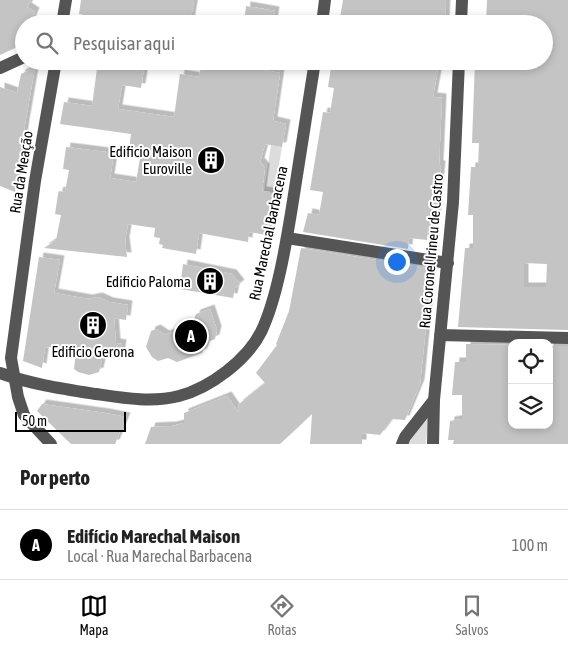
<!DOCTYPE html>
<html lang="pt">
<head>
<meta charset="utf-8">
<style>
	:root { --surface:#fff; --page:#f6f6f6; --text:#222; --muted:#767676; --line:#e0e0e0; --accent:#000 }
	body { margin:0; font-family:"Asap Condensed",sans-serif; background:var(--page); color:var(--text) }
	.controls { position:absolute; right:15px; bottom:15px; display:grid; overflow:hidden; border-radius:10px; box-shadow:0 2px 8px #0003 }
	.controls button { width:45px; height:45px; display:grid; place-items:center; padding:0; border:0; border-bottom:1px solid var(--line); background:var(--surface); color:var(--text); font:25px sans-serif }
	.scale { position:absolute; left:15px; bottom:12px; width:111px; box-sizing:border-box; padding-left:5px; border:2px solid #000; border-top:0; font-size:14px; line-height:18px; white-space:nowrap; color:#000; -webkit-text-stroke:4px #fff; paint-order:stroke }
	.you { position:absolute; left:396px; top:261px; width:18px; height:18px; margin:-12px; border:4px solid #fff; border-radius:50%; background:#1a73e8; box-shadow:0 0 0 8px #1a73e833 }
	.badge { display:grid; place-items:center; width:32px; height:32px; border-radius:50%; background:var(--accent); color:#fff; font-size:16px; font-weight:700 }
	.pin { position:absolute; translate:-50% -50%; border:2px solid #fff; box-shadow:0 1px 5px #0006 }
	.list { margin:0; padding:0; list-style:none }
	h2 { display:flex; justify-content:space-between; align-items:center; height:65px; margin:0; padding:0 20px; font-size:21px }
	h2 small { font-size:16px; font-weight:400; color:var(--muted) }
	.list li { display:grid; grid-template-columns:32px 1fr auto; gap:15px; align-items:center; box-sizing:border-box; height:70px; padding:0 20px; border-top:1px solid var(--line) }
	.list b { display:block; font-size:19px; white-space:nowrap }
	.list p { margin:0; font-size:16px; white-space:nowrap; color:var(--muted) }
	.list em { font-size:16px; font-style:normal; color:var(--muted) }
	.icon { flex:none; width:28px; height:28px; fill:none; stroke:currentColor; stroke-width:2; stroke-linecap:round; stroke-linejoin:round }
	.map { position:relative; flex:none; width:568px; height:444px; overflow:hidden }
	.search { position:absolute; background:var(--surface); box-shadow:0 2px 8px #0003; left:15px; right:15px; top:15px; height:55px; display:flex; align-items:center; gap:12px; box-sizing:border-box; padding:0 18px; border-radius:28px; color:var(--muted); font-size:19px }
	.sheet { height:135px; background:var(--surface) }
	nav { display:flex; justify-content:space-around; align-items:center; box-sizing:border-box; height:70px; border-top:1px solid var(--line); background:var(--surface); font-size:14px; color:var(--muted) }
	nav a { display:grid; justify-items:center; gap:2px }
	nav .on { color:var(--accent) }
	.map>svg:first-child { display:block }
	.green { fill:#dcdcdc }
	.building { fill:#c4c4c4; fill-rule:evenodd; filter:url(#shadow) }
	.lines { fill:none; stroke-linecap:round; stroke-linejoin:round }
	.minor { stroke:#555; stroke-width:12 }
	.labels { text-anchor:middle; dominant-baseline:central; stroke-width:4; stroke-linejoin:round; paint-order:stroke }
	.poi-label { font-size:15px; fill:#000; stroke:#fff; text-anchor:end }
	.street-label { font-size:15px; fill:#000; stroke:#fff }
</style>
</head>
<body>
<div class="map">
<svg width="568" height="444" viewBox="0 0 568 444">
	<defs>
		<filter id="shadow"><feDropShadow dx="4.5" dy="-4.5" stdDeviation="0" flood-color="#0004"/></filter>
	</defs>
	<rect width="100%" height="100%" fill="#fff"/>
	<path class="green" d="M271 145 282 147 274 193 264 191Z
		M429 414 426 444H408Z"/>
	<path class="building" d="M0 0H31L27 7 35 12 30 24H24V44L0 55Z
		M81 0H194L190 24H87L88 16 79 14Z
		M343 0H446L445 24H339Z
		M487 0H568V330L458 327 465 248H473V215H468L471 167H478L479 143H472L475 61H544V24H486ZM524 263 547 264 546 287H524Z
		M246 6 275 11 273 24H244Z
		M98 61H125L124 66 144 69 141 88 122 85 118 109 174 117 180 74 199 77 202 61H213L280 73 273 121 286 124 282 147 265 144 260 162 265 168 262 191 270 192V194L274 195 267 235 249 232 248 242 199 233 196 254 162 248 163 245 159 244 160 238 154 237 155 228 128 224 125 241 127 257 44 248 56 240 61 215 55 214 58 194 59 191 65 192 69 170 63 169 66 147 114 153 110 178 136 182 140 158 128 156 131 134 60 124 64 102 92 106Z
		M332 61 439 63 433 97 442 98 439 165H441L435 229 428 228 427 240 409 238 408 249 303 232 308 213 319 215 323 192 310 190 323 112 330 113 334 88 328 87Z
		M35 67 25 124 15 192 0 186V87L17 93 21 74Z
		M301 248 432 269 420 384 405 420 392 419 380 435 362 433V444H310L312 414 280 444H145L151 427 172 426 184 423V413L227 396 238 412 239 404 265 383 256 373 277 345 276 344 289 311Z
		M39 257 60 260 54 293 88 299 98 297 109 302 128 305 126 320 114 318 116 343 122 344 120 358 103 355 99 372 89 375 78 372 74 369 76 351 61 348 45 347 42 368 23 361Z
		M183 264 232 274 240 284 235 288 233 298 180 289Z
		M210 309 217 330 215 339 207 342 202 353 177 362 168 358 158 361 152 357 146 347 151 331 156 329 165 335 192 325 196 314Z
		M466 344 512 345 511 425H549V346H568V444H453L454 440H448L450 421 462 419V395H452L455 362H466Z
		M42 404 105 413 126 417 115 444H71L37 411Z"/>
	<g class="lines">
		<path class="minor" d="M62 24 66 0
			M322 24 325 0
			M461 24 462 0
			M0 68 24 57
			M287 238 448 263
			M440 335 568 338
			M0 373C30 384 64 389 96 394 123 398 152 403 179 396 210 388 247 360 261 332 277 299 286 244 292 207 300 159 307 110 315 61
			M51 444 24 415 18 397 11 358 35 181 56 61
			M402 444 405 437 434 400
			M433 444 434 400 453 202 459 61"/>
	</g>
	<defs>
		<g id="building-disc" transform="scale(1.4375)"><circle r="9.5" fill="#000" stroke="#fff"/><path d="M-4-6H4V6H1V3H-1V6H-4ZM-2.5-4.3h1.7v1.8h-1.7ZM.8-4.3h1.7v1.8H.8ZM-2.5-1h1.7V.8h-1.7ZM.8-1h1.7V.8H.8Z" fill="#fff"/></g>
	</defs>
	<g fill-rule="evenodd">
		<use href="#building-disc" x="211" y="160"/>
		<use href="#building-disc" x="210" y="281"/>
		<use href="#building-disc" x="93" y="325"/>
	</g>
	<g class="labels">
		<g class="poi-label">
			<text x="192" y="151">Edificio Maison<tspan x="192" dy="17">Euroville</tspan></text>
			<text x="191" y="281">Edificio Paloma</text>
			<text x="93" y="351" text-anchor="middle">Edificio Gerona</text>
		</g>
		<g class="street-label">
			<text transform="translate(21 172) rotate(-81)">Rua da Meação</text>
			<text transform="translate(268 233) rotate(-78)">Rua Marechal Barbacena</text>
			<text transform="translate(431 251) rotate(-85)">Rua Coronel Irineu de Castro</text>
		</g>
	</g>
</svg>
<div class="controls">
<button><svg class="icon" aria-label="locate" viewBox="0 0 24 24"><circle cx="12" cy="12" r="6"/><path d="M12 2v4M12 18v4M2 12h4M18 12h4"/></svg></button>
<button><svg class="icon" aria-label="layers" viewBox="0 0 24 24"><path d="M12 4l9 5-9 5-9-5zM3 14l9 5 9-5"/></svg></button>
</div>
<div class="scale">50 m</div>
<div class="you"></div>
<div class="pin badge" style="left:191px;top:336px">A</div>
<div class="search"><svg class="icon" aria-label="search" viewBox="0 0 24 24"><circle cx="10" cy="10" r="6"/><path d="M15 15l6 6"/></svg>Pesquisar aqui</div>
</div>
<section class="sheet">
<h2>Por perto<small></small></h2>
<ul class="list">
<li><span class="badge">A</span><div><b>Edifício Marechal Maison</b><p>Local · Rua Marechal Barbacena</p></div><em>100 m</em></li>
</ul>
</section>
<nav>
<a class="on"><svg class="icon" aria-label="map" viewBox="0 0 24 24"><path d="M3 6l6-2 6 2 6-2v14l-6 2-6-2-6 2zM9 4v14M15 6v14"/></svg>Mapa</a>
<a><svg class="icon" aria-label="directions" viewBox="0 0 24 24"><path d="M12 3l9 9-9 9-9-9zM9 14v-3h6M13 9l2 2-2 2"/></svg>Rotas</a>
<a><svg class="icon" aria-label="saved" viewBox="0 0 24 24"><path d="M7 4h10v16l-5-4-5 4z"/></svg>Salvos</a>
</nav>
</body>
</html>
